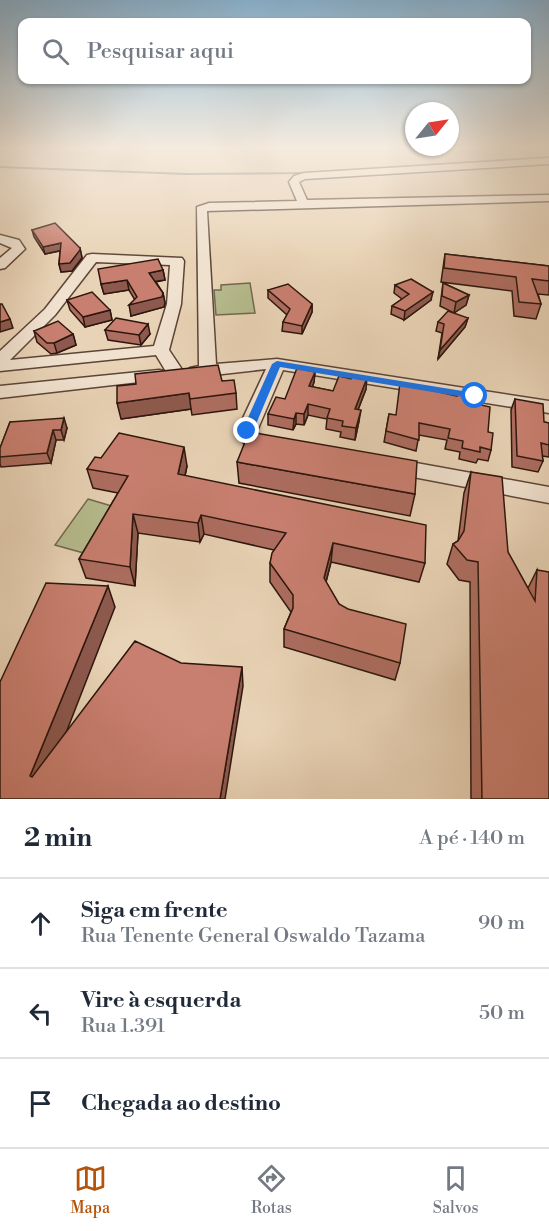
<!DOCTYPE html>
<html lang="pt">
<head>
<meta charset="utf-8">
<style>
	:root { --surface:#fff; --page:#f6f6f7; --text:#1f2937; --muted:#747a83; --line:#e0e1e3; --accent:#b45309 }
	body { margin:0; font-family:"Libre Bodoni",serif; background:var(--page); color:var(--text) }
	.compass { position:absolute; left:405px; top:102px; width:54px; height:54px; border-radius:50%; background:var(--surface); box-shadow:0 2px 4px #0004; rotate:60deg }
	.stop { position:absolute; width:18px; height:18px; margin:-14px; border:4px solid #1a73e8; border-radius:50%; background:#fff }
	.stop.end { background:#1a73e8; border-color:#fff; box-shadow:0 2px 6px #0008 }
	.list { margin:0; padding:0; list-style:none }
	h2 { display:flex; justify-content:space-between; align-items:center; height:78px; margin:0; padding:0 24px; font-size:26px }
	h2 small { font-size:20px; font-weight:400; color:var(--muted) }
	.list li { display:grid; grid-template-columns:39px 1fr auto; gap:18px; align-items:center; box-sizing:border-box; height:90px; padding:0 24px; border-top:2px solid var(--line) }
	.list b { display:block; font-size:22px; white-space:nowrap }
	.list p { margin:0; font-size:20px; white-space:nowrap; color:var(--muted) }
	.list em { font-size:20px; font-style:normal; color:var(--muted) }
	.icon { flex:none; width:33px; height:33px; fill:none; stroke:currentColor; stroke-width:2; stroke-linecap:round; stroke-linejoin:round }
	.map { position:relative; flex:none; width:549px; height:799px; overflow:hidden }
	.search { position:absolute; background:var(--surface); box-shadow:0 2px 4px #0004; left:18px; right:18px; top:18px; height:66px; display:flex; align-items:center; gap:15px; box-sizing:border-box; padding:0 21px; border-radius:12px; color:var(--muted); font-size:22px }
	.sheet { height:348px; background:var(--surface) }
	nav { display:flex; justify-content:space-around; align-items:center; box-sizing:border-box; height:84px; border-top:2px solid var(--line); background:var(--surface); font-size:16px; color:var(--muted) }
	nav a { display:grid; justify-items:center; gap:3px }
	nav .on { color:var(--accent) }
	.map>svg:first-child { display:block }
	.green { fill:#b6bc8e; stroke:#72694e; stroke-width:1.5 }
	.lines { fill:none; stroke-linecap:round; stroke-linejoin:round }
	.stream { stroke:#6f7674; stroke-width:2 }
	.minor-casing { stroke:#5c4537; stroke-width:3 }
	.minor { fill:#f1e2d0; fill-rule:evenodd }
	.wall { fill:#ad6d60; stroke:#2d160d; stroke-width:1.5 }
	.shaded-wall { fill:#8d594e; stroke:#2d160d; stroke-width:1.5 }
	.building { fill:#c97f70; stroke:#2d160d; stroke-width:1.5 }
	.route { fill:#1a73e8 }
</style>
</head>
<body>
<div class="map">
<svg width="549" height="799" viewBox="0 0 549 799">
	<rect width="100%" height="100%" fill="#e9d3b6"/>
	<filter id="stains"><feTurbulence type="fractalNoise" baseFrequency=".00333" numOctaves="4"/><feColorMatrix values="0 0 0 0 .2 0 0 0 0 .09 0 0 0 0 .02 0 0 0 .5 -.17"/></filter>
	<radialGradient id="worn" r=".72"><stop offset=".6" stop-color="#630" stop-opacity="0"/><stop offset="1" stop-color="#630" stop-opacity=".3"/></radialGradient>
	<path class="green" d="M250 283 255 313 216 315 214 290H221V285Z
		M88 499 125 510 98 557 55 545Z"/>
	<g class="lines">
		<path class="stream" d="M0 167 186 174 307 173
			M369 169 549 157"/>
		<g class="minor-casing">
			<path id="minor" d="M549 158V164L305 179 299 182 307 200 549 195V201L207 211 216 364 277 359 549 401V413L283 370 257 431 259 435 277 440 280 445 277 450 270 452 245 445 237 431 266 369 196 377 190 376 187 372 190 368 199 366 197 207 209 203 297 201 289 182 294 176 304 173Z
				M0 235 19 240 25 249 5 268 0 269V258L12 248 0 243Z
				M92 254 182 258 184 261 181 304 169 350 185 374 182 378H170L156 355 0 371V351L45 309 87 255ZM96 262 170 265 167 304 154 346 10 360 55 315Z
				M159 370 165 371 168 375 165 379 0 398V386Z
				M394 459 549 487V503L387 472 384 467 387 462Z"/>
		</g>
		<use href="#minor" class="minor"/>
	</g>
	<path class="wall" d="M32 230 80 248 82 258 72 271 61 272 59 264 60 251 45 254 34 237Z
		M445 254 549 266V295L538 294 541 304 536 319 514 316 512 291 441 282Z
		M163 270 165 280 156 282 163 293 165 303 164 307 131 316 135 300 129 290 104 294 101 284Z
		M443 283 469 295 466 305 454 313 440 306Z
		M395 285 431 300 404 320 391 314 392 306 402 299 394 293Z
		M268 290 312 304V312L302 334 282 331 283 322 287 315 268 298Z
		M67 300 110 310 112 320 85 327 70 310Z
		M468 318 465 327 438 359 442 333 436 331 438 322Z
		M105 330 150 334 141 345 108 340Z
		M34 331 73 334 76 345 57 353 51 354 37 342Z
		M315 372 314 382 312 387 333 391 366 389 358 410 359 421 355 440 340 437 341 432 326 429 327 419 308 415 304 425 296 424 293 430 268 425V414Z
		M222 381 236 393 237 409 192 415 191 409 121 419Z
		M458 392 477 404 488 432 491 450 488 461 478 459 476 463 459 459 460 452 445 449 447 440 419 435 416 451 384 442 389 414 395 415 457 396Z
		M515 399 544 422 549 423V457L542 456 543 461 538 472 512 467 511 410Z
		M10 422 67 428 64 440H56L51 463 1 467 0 464V448Z
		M101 458 187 466 185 476 425 563 419 582 331 562 326 582 339 604 400 663 395 680 284 647V629L291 612 270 582V563L274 550 204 534 200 542 138 533 135 586 86 578 79 559 118 493 93 488 87 469Z
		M237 462 415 494 410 516 239 483Z
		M471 472 508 552 528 588 537 570 549 799H471L470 582 459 580 447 564 453 544 458 541 464 493Z"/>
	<path class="shaded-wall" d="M61 243 63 250 45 254 43 247Z
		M80 248 82 258 72 271 61 272 59 264Z
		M163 270 165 280 151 282 149 273Z
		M127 280 129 290 104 294 101 284Z
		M433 292 431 300 404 320 405 311Z
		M163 293 165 303 164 307 131 316 129 305Z
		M469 295 466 305 454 313 456 302Z
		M312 304V312L302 334V326Z
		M110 310 112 320 85 327 83 317Z
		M468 318 465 327 438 359 440 350Z
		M10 319 13 328 0 332V322Z
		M148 324 150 334 141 345 139 335Z
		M73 334 76 345 57 353 54 343Z
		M315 372 314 382 309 397V386Z
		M367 378 366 389 354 420 355 409Z
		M189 393 191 409 121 419 117 403Z
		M308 404V415L304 425V414Z
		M361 410 359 421 355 440 356 428Z
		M296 413V424L293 430 294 419Z
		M64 418 67 428 64 440 61 430Z
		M53 430 56 440 51 463 47 453Z
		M184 447 187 466 181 494 178 474Z
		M133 514 138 533 135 586 130 567Z
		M201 515 204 534 200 542 198 523Z
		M333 543 331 562 322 597 324 578Z
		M108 586 115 607 43 792 30 776Z
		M242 667 243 686 225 799H220Z"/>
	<path class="building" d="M55 223 80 248V250L70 263 59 264 61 243 43 247 32 230Z
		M445 254 549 266V281L532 279 541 304 519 302 516 277 444 268Z
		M158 259 163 270 149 273 163 293 162 297 129 305 137 297 127 280 101 284 98 269Z
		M411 279 433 292 405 311 392 306 409 294 395 285Z
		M443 283 469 295 456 302 442 296Z
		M288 284 312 304 302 326 283 322 290 309 268 290Z
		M92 292 110 310 83 317 67 300Z
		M0 304H2L10 319 0 322Z
		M448 311 468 318 440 350 444 324 438 322Z
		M116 318 148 324 139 335 105 330Z
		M58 321 73 334 54 343H47L34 331Z
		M218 365 222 381 234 380 236 393 190 399 189 393 117 403V386L136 384 135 374Z
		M297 368 315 372 309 386 333 391 339 376 351 379 353 375 367 378 355 409 361 410 356 428 342 426 343 421 327 418 330 409 308 404 304 414 296 413 294 419 268 414 276 397 285 399Z
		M400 383 457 396 458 392 478 396 477 404 490 407 488 432 493 433 491 450 480 447V452L462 448 463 441 448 438 450 429 419 423V440L386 431 389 414 396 415Z
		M515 399 543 404 544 422 549 423V445L541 443 543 461 517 456Z
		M64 418 61 430H53L47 453 0 457V448L10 422Z
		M249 432 417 461 415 494 237 462Z
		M119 433 184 447 178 474 426 525 425 563 333 543 324 578 339 604 348 609 406 624 400 663 284 629 293 608V595L270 563 272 553 286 533 201 515 198 523 133 514 130 567 79 559 128 476 87 469 95 457 101 458Z
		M471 472 502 477 508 552 535 601 537 570 549 572V799H482L478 562 467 560 453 544 458 541 464 531Z
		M46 583 108 586 30 776 32 777 135 641 181 663 242 667 220 799H0V682Z"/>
	<linearGradient id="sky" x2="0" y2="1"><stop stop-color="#89b5d5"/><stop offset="0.57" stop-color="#f5ebde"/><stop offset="1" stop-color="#f5ebde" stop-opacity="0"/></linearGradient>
	<rect width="549" height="259" fill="url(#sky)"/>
	<path class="route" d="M277 361 475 393 480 396 475 399 280 367 253 431 251 434H244L242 431 272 364Z"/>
	<rect width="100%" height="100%" filter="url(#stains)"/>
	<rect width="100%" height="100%" fill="url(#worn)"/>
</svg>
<svg class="compass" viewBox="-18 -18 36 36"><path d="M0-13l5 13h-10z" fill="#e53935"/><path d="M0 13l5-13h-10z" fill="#747a83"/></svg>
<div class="stop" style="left:475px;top:396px"></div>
<div class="stop end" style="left:247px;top:431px"></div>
<div class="search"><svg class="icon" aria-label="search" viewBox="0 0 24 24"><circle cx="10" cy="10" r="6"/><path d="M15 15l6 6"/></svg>Pesquisar aqui</div>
</div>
<section class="sheet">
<h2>2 min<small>A pé · 140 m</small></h2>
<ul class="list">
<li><svg class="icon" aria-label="ahead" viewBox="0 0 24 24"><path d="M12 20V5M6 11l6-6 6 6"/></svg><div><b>Siga em frente</b><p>Rua Tenente General Oswaldo Tazama</p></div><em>90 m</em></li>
<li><svg class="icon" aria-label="left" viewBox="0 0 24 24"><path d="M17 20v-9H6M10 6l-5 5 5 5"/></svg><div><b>Vire à esquerda</b><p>Rua 1.391</p></div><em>50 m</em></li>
<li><svg class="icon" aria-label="arrive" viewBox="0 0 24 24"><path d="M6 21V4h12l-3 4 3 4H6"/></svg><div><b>Chegada ao destino</b></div></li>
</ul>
</section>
<nav>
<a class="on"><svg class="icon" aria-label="map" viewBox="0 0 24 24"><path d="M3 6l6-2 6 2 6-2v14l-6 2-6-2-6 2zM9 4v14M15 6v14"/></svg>Mapa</a>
<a><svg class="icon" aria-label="directions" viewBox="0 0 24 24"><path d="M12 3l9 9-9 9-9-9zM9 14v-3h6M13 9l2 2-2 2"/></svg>Rotas</a>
<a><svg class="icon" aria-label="saved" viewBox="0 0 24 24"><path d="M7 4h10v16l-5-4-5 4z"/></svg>Salvos</a>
</nav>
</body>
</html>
